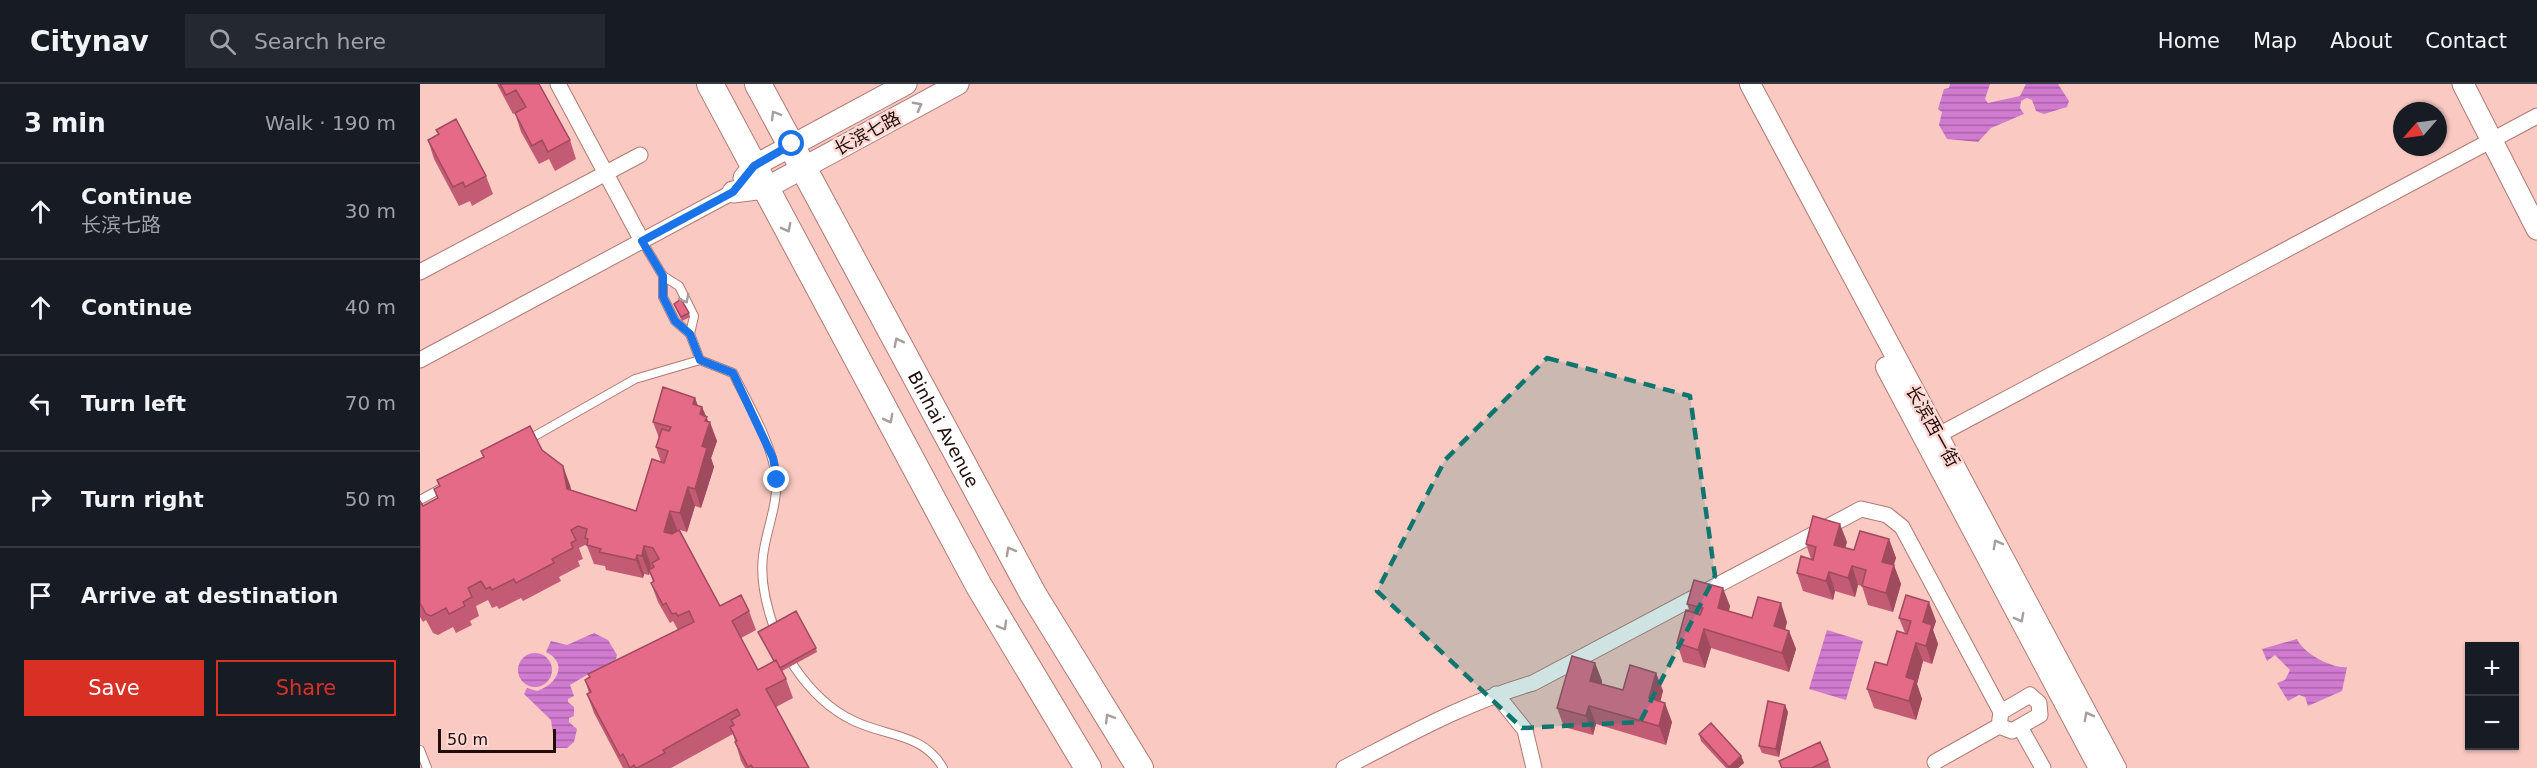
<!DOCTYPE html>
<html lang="en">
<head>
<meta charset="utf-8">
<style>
	:root { --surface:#171b24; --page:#242831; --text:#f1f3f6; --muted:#9ea1a6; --line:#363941; --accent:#d93025 }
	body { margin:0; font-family:"DejaVu Sans","Noto Sans SC",sans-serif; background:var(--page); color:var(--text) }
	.controls { position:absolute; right:18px; bottom:18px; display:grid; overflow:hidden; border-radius:0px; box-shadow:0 2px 4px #0004 }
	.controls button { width:54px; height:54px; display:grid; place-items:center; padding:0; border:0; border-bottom:2px solid var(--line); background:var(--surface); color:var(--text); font:30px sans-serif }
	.compass { position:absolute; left:1973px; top:18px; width:54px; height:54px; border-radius:50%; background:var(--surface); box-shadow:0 2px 4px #0004; rotate:242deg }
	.scale { position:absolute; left:18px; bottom:15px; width:118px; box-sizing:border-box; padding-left:6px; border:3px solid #200c0a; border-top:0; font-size:16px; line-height:21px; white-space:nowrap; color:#200c0a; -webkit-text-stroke:4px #fed9d4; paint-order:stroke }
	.stop { position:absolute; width:18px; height:18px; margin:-14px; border:4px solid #1a73e8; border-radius:50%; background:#fff }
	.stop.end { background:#1a73e8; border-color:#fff; box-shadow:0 2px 6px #0008 }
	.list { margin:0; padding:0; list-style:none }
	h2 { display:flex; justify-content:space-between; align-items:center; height:78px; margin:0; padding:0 24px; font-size:26px }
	h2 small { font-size:20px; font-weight:400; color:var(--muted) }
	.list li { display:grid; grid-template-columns:39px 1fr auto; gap:18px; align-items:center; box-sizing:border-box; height:96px; padding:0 24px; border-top:2px solid var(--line) }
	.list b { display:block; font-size:22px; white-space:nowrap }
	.list p { margin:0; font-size:20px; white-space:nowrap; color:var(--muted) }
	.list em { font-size:20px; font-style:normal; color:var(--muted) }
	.actions { display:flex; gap:12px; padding:18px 24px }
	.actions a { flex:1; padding:14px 0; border:2px solid var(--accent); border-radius:0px; text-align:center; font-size:21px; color:var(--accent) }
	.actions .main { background:var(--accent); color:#fff }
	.icon { flex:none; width:33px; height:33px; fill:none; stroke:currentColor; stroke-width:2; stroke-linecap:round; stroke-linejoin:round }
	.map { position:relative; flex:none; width:2117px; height:684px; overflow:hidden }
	header { display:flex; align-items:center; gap:36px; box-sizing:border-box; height:84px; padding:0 30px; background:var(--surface); border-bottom:2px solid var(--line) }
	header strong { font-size:28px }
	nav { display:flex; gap:33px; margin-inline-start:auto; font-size:21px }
	.search { width:420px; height:54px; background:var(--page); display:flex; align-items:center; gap:15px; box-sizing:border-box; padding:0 21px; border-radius:0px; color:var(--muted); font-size:22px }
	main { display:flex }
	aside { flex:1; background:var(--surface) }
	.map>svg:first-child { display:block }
	.water { fill:url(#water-rules) }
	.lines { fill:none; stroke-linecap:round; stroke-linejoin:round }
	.service-casing { stroke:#b17a73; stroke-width:10 }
	.minor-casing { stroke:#b17a73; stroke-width:17 }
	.tertiary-casing { stroke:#b17a73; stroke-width:22 }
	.secondary-casing { stroke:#b17a73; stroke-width:23 }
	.trunk-casing { stroke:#b17a73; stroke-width:28 }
	.service { stroke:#fff; stroke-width:8 }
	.minor { stroke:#fff; stroke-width:15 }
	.tertiary { stroke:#fff; stroke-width:20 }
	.secondary { stroke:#fff; stroke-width:21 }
	.trunk { stroke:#fff; stroke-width:26 }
	.wall { fill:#c45b74 }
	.shaded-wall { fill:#a04a5e }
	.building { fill:#e46a87; stroke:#a04a5e; stroke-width:1.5 }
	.oneway { stroke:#a69e9d }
	.route { stroke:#1a73e8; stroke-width:8 }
	.marked { fill:#0f766e; fill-opacity:0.2; stroke:#0f766e; stroke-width:4.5; stroke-dasharray:12 8; stroke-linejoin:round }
	.labels { text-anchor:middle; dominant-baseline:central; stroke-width:5; stroke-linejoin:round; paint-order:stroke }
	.street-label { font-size:18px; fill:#200c0a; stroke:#fed9d4 }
</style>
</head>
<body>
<header>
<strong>Citynav</strong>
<div class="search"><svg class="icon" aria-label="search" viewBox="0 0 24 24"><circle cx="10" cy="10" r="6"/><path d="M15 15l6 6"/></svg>Search here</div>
<nav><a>Home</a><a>Map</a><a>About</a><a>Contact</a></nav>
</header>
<main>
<aside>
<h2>3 min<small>Walk · 190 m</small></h2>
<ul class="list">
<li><svg class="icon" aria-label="ahead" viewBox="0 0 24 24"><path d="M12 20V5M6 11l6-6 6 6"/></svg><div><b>Continue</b><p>长滨七路</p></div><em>30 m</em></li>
<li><svg class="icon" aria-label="ahead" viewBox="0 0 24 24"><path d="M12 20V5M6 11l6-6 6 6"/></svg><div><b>Continue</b></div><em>40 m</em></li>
<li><svg class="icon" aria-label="left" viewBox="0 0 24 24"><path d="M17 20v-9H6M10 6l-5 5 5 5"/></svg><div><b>Turn left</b></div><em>70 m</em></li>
<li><svg class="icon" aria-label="right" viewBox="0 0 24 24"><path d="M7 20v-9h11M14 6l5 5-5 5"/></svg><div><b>Turn right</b></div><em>50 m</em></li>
<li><svg class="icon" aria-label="arrive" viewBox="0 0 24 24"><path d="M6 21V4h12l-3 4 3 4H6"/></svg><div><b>Arrive at destination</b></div></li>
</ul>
<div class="actions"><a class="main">Save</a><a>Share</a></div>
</aside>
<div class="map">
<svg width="2117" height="684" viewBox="0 0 2117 684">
	<defs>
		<pattern id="water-rules" width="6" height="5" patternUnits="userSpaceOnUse" patternTransform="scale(1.5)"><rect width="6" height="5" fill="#d07ad0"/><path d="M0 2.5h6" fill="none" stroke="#a862a7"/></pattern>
	</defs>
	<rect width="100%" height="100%" fill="#f9c9c2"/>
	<path class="water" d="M1530 0H1570L1565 15 1568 19 1600 12 1606 0H1638L1649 17 1647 23 1624 30 1616 27 1612 16 1607 14 1601 17 1600 24 1604 30 1571 44 1558 58 1527 55 1519 41 1522 28 1518 25 1524 5 1529 4Z
		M1407 546 1443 557 1426 616 1389 605Z
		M174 549 188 556 197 571 192 589 175 586 150 601 154 612 148 615V618L154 623V632L149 634V638L157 645 154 658 147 664H135L131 636 104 610 107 604 117 607C137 601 149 579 126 568L131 557 147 561Z
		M1877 555C1883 569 1912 585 1927 583L1922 607 1888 622 1885 613 1879 611 1868 617 1857 599 1865 596 1870 586 1855 571 1847 577 1842 565Z
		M98 586a17 17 0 1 1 34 0a17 17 0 1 1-34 0Z"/>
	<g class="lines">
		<g class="service-casing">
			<path id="service" d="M222 157 243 192
				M270 250 274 232 259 202 243 192V213L255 237 270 250 280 276
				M106 357 215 295 280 276 313 289C328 320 353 360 356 395 358 421 346 446 343 472 340 496 346 521 354 544
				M0 416 22 404
				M373 581C389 605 408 625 434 637 467 653 503 649 523 684
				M0 666 7 684"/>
		</g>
		<g class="minor-casing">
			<path id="minor" d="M138 0 222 157
				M0 188 220 71
				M0 276 313 108
				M1509 356 2117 32
				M1076 610 1105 646 1114 684
				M1610 611 1619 619 1620 631 1592 647 1579 642 1581 628Z
				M1600 643 1623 684
				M1515 678 1579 642
				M924 684C986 652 1046 618 1113 599L1441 425 1467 431 1482 443 1581 628"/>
		</g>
		<g class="tertiary-casing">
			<path id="tertiary" d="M1330 0 1696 684
				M1466 283 1679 684"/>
		</g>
		<g class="secondary-casing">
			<path id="secondary" d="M2043 0 2117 145
				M324 94 334 82 486 0
				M313 108 346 104 538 0"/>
		</g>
		<g class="trunk-casing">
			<g id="trunk">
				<path d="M290 0 559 502 668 684"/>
				<path id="s1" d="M338 0 613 510 720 684"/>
			</g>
		</g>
		<use href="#service" class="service"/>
		<use href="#minor" class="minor"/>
		<use href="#tertiary" class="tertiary"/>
		<use href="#secondary" class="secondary"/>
		<use href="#trunk" class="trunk"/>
	</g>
	<path class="wall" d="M77 0H119L150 56 156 75 135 87 129 75 119 80 101 48 95 29 93 30Z
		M16 46 66 92 73 110 52 122 50 117 39 122 14 75 8 56 18 50Z
		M254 220 269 229 270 233 262 237Z
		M275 314 278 322 282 323 297 357 291 374 294 383 281 424 275 422 267 448 260 446 300 522 329 527 336 546 321 554 338 586 354 577 338 548 396 564 397 568 362 587 366 595 373 614 356 623 389 684H325L321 677 313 650 251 684H203L174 629 167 610 169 609 165 596 258 546 253 537 250 539 238 518 231 499 233 498 230 488 229 491 224 490 223 494 186 486 185 482 174 480 167 462 165 461 159 464 163 475 158 477 160 482 139 493 141 497 103 517 101 514 79 525 77 522 72 524 68 516 56 522 59 532 50 537 52 541 36 549 33 543 18 551 13 549 6 536 3 538 0 533V417L3 422 18 414 14 405 19 403 17 396 63 373 61 367 122 366 150 401 151 406 216 427 241 378 236 363 239 354 233 338Z
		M1469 455 1476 474 1473 481 1481 500 1473 528 1448 521 1442 502 1438 501 1435 513 1415 507 1413 516 1383 507 1377 489 1391 475 1386 460 1427 458 1425 464 1434 466Z
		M1267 520 1310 522 1309 527 1332 534 1367 538 1365 546 1369 547 1376 565 1369 588 1291 564 1285 584 1263 578 1257 559 1270 528Z
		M1479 534 1516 537 1513 546 1518 560 1512 580 1503 577 1497 600 1502 615 1496 636 1454 624 1447 605 1467 581 1485 549Z
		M1175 579 1182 597V600L1203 606 1236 589 1243 607 1240 618 1252 638 1246 661 1176 640 1173 651 1144 643 1137 624Z
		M1368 628 1359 673 1342 669 1339 662Z
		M1279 650 1321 672 1324 679 1318 684H1306L1281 657Z
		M1408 676 1411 684H1361L1359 677Z"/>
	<path class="shaded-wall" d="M275 314 280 328 282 323 289 340 290 338 297 357 291 374 294 383 281 424 275 405 273 320Z
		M143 382 150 401 154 424 147 405Z
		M268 403 275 422 267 448 260 429Z
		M250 427 257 445 251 466 244 448Z
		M1420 440 1427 458 1421 479 1414 461Z
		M1469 455 1476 474 1469 497 1462 478Z
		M224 462 231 481 229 491 222 472Z
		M217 471 224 490 223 494 216 476Z
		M1474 481 1481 500 1473 528 1466 509Z
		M1432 482 1438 501 1435 513 1428 494Z
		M1409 488 1415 507 1413 516 1406 497Z
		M1303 504 1310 522 1305 542 1298 524Z
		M1509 518 1516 537 1513 546 1518 560 1512 580 1506 562 1503 538Z
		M1361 519 1367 538 1361 561 1354 542Z
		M1284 545 1291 564 1285 584 1278 566Z
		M1369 547 1376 565 1369 588 1362 569Z
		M1496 559 1503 577 1497 600 1502 615 1496 636 1489 617 1486 593Z
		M1175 579 1182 597 1177 616 1170 597Z
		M1236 589 1243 607 1236 633 1229 614Z
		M1245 619 1252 638 1246 661 1239 642Z
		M1365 621 1368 628 1359 673 1356 665Z
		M1169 622 1176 640 1173 651 1166 632Z
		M1321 672 1324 679 1318 684H1309Z"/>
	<path class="building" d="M80 0H119L150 56 128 68 122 56 112 62 95 29 106 23 96 6 86 11Z
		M36 35 66 92 45 103 43 98 33 103 8 56 19 50 16 46Z
		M261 215 269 229 261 233 254 220Z
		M243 303 275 314 273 320 282 323 280 330 287 333 285 337 290 338 282 362 287 364 275 405 268 403 260 429 250 427 244 448 252 450 259 446 300 522 321 511 329 527 312 537 338 586 356 576 366 595 346 605 389 684H333L331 681 328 683 315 658 317 657 310 643 314 641 311 636 320 631 317 625 243 666 245 669 217 684H216L214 681 210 684 203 670 200 672 167 610 171 608 165 596 170 593 168 590 274 538 269 527 258 532 256 529 252 530 246 519 243 521 231 499 234 497 229 486 234 483 232 479 239 475 233 464 224 462 222 472 217 471 216 476 179 468 181 465 167 461 168 455 165 454 167 445 158 442 151 446 156 456 151 459 153 464 132 475 134 479 96 499 94 495 72 506 70 503 66 505 61 497 48 504 52 513 43 518 45 522 29 530 26 524 11 532 6 530 0 519V417L3 422 18 414 14 405 20 402 17 396 64 373 61 367 110 342 122 366 143 382 147 405 216 427 232 375 244 379 248 367 236 363 242 345 249 347 251 343 233 338Z
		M1393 432 1420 440 1414 461 1434 466 1440 447 1469 455 1462 478 1474 481 1466 509 1442 502 1446 486 1432 482 1428 494 1409 488 1406 497 1377 489 1381 472 1393 476 1396 463 1386 460Z
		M1274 496 1303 504 1298 524 1332 534 1338 513 1361 519 1354 542 1369 547 1362 569 1284 545 1278 566 1257 559 1266 526 1280 531 1283 524 1267 520Z
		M1486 511 1509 518 1503 538 1512 541 1506 562 1496 559 1486 593 1495 596 1489 617 1447 605 1455 578 1467 581 1477 547 1487 550 1491 537 1479 534Z
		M376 527 396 564 360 584 356 576 354 577 338 548Z
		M1152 572 1175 579 1170 597 1203 606 1210 581 1236 589 1229 614 1245 619 1239 642 1169 622 1166 632 1137 624Z
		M1348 617 1365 621 1356 665 1339 662Z
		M1291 639 1321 672 1309 683 1279 650Z
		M1400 658 1408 676 1392 684H1362L1359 677Z"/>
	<defs><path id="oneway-chevron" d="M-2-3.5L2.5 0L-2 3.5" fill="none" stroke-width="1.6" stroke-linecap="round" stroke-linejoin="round" transform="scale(1.5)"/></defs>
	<g class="oneway">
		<use href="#oneway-chevron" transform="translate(498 22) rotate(-28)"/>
		<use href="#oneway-chevron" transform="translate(355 31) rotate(-120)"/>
		<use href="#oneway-chevron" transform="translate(367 144) rotate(62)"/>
		<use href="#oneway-chevron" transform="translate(265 215) rotate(62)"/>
		<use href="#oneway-chevron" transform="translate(478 258) rotate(-117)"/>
		<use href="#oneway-chevron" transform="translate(469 335) rotate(62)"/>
		<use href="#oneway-chevron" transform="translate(1577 460) rotate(-118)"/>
		<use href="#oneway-chevron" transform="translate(590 467) rotate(-119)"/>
		<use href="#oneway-chevron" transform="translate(1600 534) rotate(62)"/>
		<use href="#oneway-chevron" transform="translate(583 542) rotate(60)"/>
		<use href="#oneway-chevron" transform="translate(1668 632) rotate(-118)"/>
		<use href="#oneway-chevron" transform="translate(689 634) rotate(-122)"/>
	</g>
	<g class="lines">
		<path class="route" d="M357 396 353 374 313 289 280 276 270 250 255 237 243 213V192L222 157 313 108 334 82 372 60"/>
	</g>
	<path class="marked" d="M1127 274 1270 312 1295 492 1220 638 1102 644 957 507 1025 376Z"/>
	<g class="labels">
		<g class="street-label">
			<text transform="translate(447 49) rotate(-28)">长滨七路</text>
			<text transform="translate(1513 342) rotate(61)">长滨西一街</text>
			<text stroke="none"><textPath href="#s1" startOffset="392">Binhai Avenue</textPath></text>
		</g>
	</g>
</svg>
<div class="controls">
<button>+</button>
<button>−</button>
</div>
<svg class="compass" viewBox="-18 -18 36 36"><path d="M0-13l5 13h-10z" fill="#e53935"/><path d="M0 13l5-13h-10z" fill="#9ea1a6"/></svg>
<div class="scale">50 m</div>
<div class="stop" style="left:372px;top:60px"></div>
<div class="stop end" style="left:357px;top:396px"></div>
</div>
</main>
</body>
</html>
